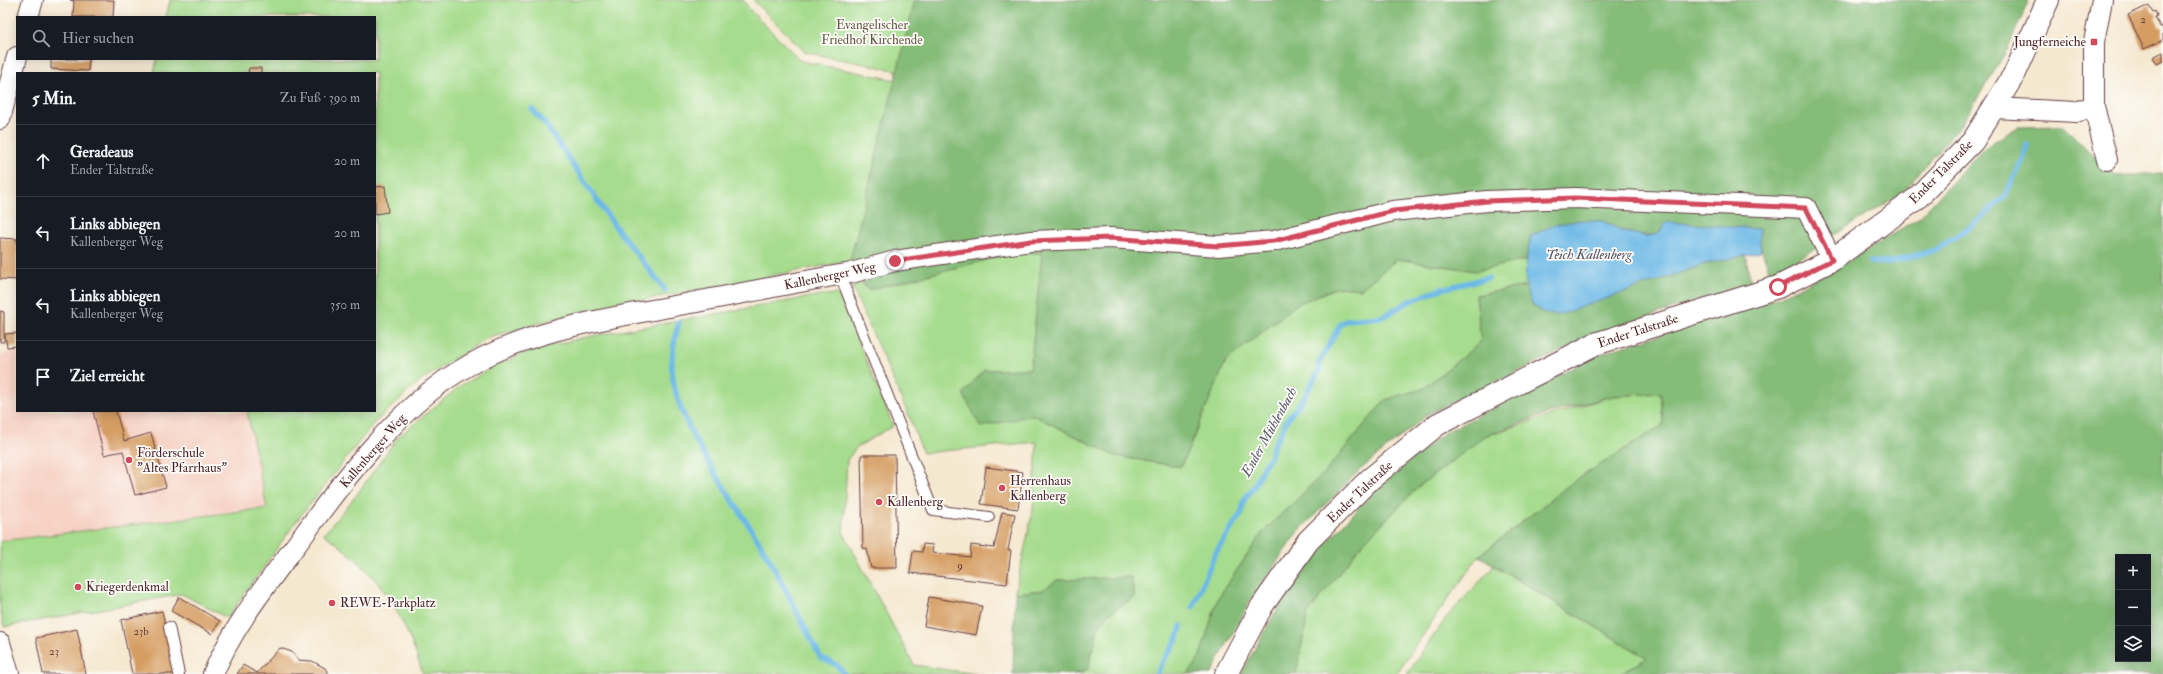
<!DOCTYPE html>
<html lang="de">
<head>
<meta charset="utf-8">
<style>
	:root { --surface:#171b24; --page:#242831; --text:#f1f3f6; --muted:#9ea1a6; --line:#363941 }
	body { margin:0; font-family:"IM FELL Double Pica",serif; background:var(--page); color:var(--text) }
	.controls { position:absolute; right:12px; bottom:12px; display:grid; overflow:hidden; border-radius:0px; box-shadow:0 2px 10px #0003 }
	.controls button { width:36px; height:36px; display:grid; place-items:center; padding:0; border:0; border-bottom:1px solid var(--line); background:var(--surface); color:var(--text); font:20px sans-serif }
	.stop { position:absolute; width:12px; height:12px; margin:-9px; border:3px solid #d1495b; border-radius:50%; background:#fff }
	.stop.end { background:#d1495b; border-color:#fff; box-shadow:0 1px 4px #0008 }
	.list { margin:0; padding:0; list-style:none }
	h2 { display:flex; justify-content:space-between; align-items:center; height:52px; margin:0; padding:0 16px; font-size:17px }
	h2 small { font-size:13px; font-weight:400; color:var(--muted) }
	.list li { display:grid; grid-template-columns:26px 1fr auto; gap:12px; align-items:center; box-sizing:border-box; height:72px; padding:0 16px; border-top:1px solid var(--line) }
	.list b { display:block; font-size:15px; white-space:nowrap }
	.list p { margin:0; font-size:13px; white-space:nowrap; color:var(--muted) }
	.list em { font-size:13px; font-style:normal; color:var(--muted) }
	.icon { flex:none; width:22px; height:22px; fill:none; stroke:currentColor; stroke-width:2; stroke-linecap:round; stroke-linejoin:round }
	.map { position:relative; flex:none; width:2163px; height:674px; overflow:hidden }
	.search { position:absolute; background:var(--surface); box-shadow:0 2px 10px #0003; left:16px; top:16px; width:360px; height:44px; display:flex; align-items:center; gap:10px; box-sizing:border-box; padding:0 14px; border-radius:0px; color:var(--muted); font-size:15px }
	.panel { position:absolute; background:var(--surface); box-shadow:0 2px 10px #0003; left:16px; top:72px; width:360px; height:340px; border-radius:0px }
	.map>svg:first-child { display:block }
	.built { fill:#f6d2c4 }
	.green { fill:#a6dc8d; stroke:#787e5c }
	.forest { fill:#84bc78; stroke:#676e52; fill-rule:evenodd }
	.water { fill:#6db9e6; stroke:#5c6c88 }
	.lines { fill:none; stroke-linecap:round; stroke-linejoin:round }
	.stream { stroke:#6db9e6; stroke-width:5.5 }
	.building { fill:#d59d62 }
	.lane-casing { stroke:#643d44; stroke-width:12 }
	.street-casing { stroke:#643d44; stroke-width:22 }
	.secondary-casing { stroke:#643d44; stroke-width:24 }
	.lane { stroke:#fff; stroke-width:10 }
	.street { stroke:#fff; stroke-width:20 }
	.secondary { stroke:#fff; stroke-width:22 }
	.route { stroke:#d1495b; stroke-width:5 }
	.poi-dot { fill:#d1495b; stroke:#fdfcf7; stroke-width:1.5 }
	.labels { text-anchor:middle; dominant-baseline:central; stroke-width:3.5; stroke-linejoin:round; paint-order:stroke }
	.number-label { font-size:11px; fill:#6d3e39 }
	.park-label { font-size:13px; fill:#665848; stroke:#fdfcf7 }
	.poi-label { font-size:13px; fill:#4a1f2b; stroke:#fdfcf7; text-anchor:start }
	.street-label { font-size:13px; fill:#4a1f2b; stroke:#fdfcf7 }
	.water-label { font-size:14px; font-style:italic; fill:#56556c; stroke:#fdfcf7 }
</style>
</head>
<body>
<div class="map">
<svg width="2163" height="674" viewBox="0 0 2163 674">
	<rect width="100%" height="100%" fill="#fdfcf7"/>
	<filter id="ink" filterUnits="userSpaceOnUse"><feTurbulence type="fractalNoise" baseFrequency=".025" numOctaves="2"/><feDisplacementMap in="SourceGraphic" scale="8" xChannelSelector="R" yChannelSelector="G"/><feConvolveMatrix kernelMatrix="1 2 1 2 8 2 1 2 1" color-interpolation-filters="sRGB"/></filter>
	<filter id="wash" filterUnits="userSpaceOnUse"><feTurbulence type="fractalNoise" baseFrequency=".012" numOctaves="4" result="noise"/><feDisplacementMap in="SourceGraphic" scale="16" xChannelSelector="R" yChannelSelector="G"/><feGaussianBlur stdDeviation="0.9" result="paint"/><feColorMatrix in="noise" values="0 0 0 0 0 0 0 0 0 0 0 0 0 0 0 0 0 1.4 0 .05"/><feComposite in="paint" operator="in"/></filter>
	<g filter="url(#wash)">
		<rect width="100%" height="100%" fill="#f5e8d0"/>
		<path class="built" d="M17 351V411H248L267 508 0 541V355Z"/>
		<path class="green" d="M170 0H743L751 11 801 61 896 80 850 261 580 312 489 337 420 381 375 422 298 519 227 618 182 594 4 627 0 609V541L267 508 247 411H375V73H154L157 59H375V17H166Z
			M753 0H915L899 71 805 52Z
			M1021 251 1043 254 1030 369 984 370 1033 415 1115 456 1181 467 1226 361 1297 304 1338 287 1361 289 1397 259 1476 271 1526 260 1527 286 1476 295 1481 342 1424 388 1385 400 1325 472 1263 532 1218 598 1199 659 1188 674H1074L1088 669 1098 628 1108 614 1135 597 1057 580 1043 590 1015 593 1033 510 1037 442 923 453 909 416 852 287 861 282 868 290Z
			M839 294 893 426 857 447 847 460 843 532 914 665 977 674H423C402 610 380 574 324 534L355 497 398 437 460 386 493 367 521 354 581 338 822 295Z
			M1661 393 1663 425 1573 482 1479 556 1438 613 1396 674H1296L1308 613 1362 544 1418 487 1485 436 1613 396Z
			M1494 566 1647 658 1619 674H1407L1446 618Z"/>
		<path class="forest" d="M915 0H2029L2007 50 1961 125 1901 194 1834 235 1812 251 1770 274 1761 247 1658 234C1637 238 1622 231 1603 221L1531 236 1526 260 1476 271 1397 259 1361 289 1338 287 1297 304 1226 361 1181 467 1115 456 1033 415 981 427 963 394 984 370 1030 369 1042 254 1021 251 868 290 850 261Z
			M2063 126 2115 176 2163 173V674H1619L1647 658 1479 556 1573 482 1663 425 1661 393 1613 396 1546 414 1485 436 1418 487 1362 544 1308 613 1296 674H1241L1275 613 1319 551 1376 489 1444 433 1600 354 1780 297 1843 265 1920 217 1984 148 2018 127ZM2118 557H2148V659H2118Z
			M1745 254 1751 282 1595 335 1428 414 1360 470 1297 533 1251 599 1211 674H1188L1199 659 1218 598 1263 532 1325 472 1385 400 1424 388 1481 342 1476 295 1527 286 1533 306Z
			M1131 577 1135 597 1108 614 1098 628 1088 669 1074 674H1013L1015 593 1043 590 1057 580Z"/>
		<path class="water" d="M1581 220 1603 221 1624 232 1646 236 1658 234 1667 222 1759 229 1761 252 1705 264 1559 315C1516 315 1524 266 1531 236L1554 225Z"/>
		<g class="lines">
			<path class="stream" d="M532 109 546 125 614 225 665 290
				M1870 262 1889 263 1935 250 1973 225 2004 197 2023 160 2027 145
				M679 322C675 337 671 355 672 370 675 424 730 494 758 540 781 578 800 619 821 658L837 665 844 674
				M1193 607 1216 552 1242 512 1244 500 1254 487 1264 465 1270 458 1273 447 1288 418 1303 399 1320 369 1319 363 1341 323 1348 320 1382 317 1410 301 1441 289 1488 278
				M1157 674C1162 656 1179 645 1181 626"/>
		</g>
		<g id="blocks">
			<path class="building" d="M70 0H114L113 17H73L74 1Z
				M2149 5 2153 12 2155 11 2157 16 2155 17 2160 27H2163V40L2144 49 2128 15Z
				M2163 52V61L2157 64 2153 57Z
				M51 59H89L88 71 51 69Z
				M249 68H261V73H248Z
				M385 186 388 212 375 214V187Z
				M0 238 17 239V280L0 279Z
				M0 311 4 312V342H0Z
				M17 333V346L7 347 5 334Z
				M93 411H116L124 441 151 433 166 487 135 495 123 451 104 455Z
				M861 455H895L897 568H871L867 549 863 548Z
				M986 467 1023 472 1018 509 981 504Z
				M1002 512 1015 514 1008 550H1011L1007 584 910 573 913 551 922 552 923 544 933 545 932 553 970 557 971 545 994 548Z
				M179 597 220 621 212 634 171 611Z
				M929 597 982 606 976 635 924 626Z
				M162 611 176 674H132L121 620Z
				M77 629 86 674H43L36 638Z
				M280 648 292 652 298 660 312 661 325 668 329 674H237L243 665 257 673Z"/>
		</g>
	</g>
	<g filter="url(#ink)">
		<use href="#blocks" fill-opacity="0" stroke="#643d44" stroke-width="1"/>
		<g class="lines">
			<g class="lane-casing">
				<path id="lane" d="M840 275 933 510 989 517
					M169 627 179 674"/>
			</g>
			<g class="street-casing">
				<path id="street" d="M2102 0 2094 42V106L2107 160
					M28 17 33 0
					M1994 108 2076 112 2094 106
					M0 119 17 57
					M0 643 9 674
					M213 674C235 622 272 578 305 533 344 479 399 408 456 373 525 329 606 319 685 304 740 294 796 282 851 273L895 261 1031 241 1110 238 1218 246 1274 241 1393 211 1487 201 1575 198 1806 208 1832 260"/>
			</g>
			<g class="secondary-casing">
				<path id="secondary" d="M1226 674 1262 606 1308 541 1369 480 1438 424 1595 344 1778 287 1832 260 1916 199 1973 141 2015 73 2048 0"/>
			</g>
			<use href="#lane" class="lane"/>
			<use href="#street" class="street"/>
			<use href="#secondary" class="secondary"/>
		</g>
	</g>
	<g class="lines" filter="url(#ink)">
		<path class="route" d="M895 261 1031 241 1110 238 1218 246 1274 241 1393 211 1487 201 1575 198 1806 208 1832 260 1778 287"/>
	</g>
	<g class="poi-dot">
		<rect x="2090" y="38" width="8" height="8" rx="2"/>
		<circle cx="129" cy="460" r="4"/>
		<circle cx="1002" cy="488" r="4"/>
		<circle cx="879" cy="502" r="4"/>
		<circle cx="78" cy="587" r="4"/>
		<circle cx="332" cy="603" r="4"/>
	</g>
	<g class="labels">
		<g class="number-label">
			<text x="2143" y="19">2</text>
			<text x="960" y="565">9</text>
			<text x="141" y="631">23b</text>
			<text x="54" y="651">23</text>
		</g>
		<g class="park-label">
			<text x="872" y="25">Evangelischer<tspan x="872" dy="15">Friedhof Kirchende</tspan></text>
		</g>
		<g class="poi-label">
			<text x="2086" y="42" text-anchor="end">Jungferneiche</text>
			<text x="137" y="453">Förderschule<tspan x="137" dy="15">"Altes Pfarrhaus"</tspan></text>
			<text x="1010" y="481">Herrenhaus<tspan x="1010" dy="15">Kallenberg</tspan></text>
			<text x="887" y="502">Kallenberg</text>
			<text x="86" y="587">Kriegerdenkmal</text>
			<text x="340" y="603">REWE-Parkplatz</text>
		</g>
		<g class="street-label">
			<text transform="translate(1941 172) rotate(-45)">Ender Talstraße</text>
			<text transform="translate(830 276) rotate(-12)">Kallenberger Weg</text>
			<text transform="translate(1638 331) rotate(-18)">Ender Talstraße</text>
			<text transform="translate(373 451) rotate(-49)">Kallenberger Weg</text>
			<text transform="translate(1360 492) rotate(-43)">Ender Talstraße</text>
		</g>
		<g class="water-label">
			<text x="1589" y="254">Teich Kallenberg</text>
			<text transform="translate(1269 432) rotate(-61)">Ender Mühlenbach</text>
		</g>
	</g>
</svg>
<div class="controls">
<button>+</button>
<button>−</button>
<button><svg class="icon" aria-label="layers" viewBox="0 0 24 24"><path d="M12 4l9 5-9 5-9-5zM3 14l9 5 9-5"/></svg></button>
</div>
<div class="stop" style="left:1778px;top:287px"></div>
<div class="stop end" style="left:895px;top:261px"></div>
<div class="search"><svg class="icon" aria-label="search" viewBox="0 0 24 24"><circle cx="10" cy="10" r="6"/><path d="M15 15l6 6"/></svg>Hier suchen</div>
<section class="panel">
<h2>5 Min.<small>Zu Fuß · 390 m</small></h2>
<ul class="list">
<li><svg class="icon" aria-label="ahead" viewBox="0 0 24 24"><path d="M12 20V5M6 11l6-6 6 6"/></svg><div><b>Geradeaus</b><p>Ender Talstraße</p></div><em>20 m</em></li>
<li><svg class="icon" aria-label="left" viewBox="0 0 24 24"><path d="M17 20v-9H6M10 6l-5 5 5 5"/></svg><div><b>Links abbiegen</b><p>Kallenberger Weg</p></div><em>20 m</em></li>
<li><svg class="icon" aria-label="left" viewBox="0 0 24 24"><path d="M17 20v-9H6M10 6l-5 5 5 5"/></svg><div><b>Links abbiegen</b><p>Kallenberger Weg</p></div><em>350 m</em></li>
<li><svg class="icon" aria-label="arrive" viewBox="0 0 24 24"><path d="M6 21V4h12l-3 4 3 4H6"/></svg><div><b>Ziel erreicht</b></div></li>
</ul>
</section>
</div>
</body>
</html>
